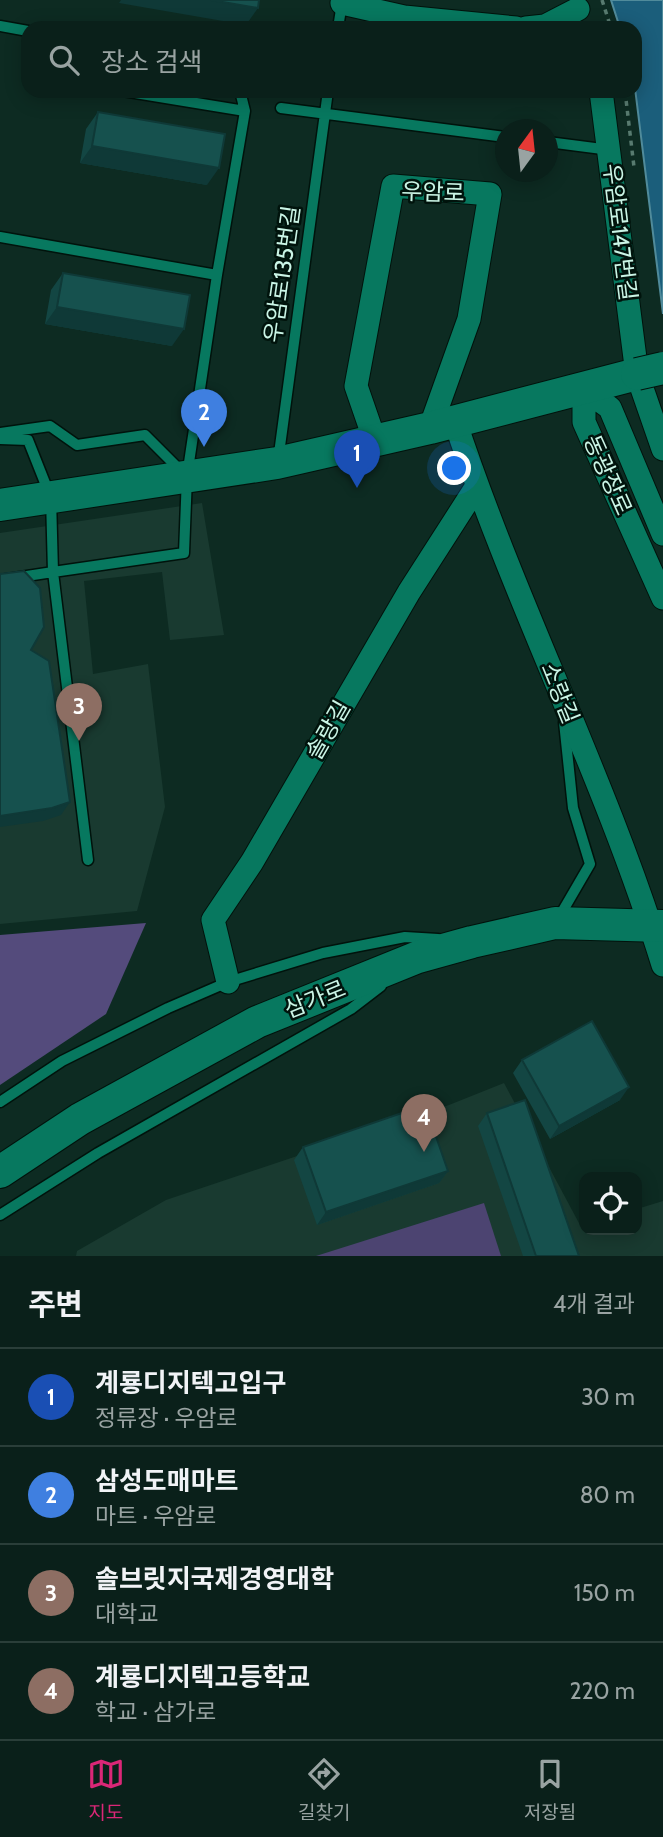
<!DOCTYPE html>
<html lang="ko">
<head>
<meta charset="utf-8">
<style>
	:root { --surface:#0a201a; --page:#132823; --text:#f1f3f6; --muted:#99a3a2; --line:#2a3e39; --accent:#db2777 }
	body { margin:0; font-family:Cabin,"Noto Sans KR",sans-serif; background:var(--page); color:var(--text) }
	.controls { position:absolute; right:21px; bottom:21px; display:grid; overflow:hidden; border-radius:14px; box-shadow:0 4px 18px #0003 }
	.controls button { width:63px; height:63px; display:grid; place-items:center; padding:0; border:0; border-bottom:2px solid var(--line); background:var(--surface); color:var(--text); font:35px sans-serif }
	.compass { position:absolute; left:495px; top:119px; width:63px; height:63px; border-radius:50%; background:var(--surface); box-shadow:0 4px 18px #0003; rotate:15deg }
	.you { position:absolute; left:455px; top:469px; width:24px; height:24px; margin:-18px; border:5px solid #fff; border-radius:50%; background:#1a73e8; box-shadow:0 0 0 10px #1a73e833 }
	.badge { display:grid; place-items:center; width:46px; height:46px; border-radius:50%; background:var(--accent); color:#fff; font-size:23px; font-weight:700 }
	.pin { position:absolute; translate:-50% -58px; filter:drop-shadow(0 2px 4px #0008) }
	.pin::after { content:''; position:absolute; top:37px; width:24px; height:21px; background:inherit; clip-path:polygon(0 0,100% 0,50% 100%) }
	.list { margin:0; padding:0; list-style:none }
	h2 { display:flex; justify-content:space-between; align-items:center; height:91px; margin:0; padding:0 28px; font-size:30px }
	h2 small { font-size:23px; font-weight:400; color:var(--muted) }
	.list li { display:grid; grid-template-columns:46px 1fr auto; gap:21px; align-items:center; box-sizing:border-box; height:98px; padding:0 28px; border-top:2px solid var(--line) }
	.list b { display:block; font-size:26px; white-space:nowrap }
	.list p { margin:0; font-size:23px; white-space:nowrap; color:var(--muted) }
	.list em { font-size:23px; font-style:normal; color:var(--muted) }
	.icon { flex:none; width:38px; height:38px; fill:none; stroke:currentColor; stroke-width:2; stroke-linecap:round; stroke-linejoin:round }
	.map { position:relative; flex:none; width:663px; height:1256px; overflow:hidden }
	.search { position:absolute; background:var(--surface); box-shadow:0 4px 18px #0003; left:21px; right:21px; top:21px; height:77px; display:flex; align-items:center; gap:18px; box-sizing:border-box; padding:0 24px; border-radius:21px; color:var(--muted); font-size:26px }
	.sheet { height:483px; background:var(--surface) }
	nav { display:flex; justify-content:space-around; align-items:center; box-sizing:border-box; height:98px; border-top:2px solid var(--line); background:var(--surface); font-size:19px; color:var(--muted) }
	nav a { display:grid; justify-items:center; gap:4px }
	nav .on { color:var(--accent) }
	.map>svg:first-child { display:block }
	.built { fill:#193a30 }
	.green { fill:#4c4471 }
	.forest { fill:#544b7c }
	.water { fill:#1b5e7b; stroke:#508b9b; stroke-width:2 }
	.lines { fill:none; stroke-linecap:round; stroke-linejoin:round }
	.lane-casing { stroke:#00130c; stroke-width:13 }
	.street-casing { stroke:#00130c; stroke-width:25 }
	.secondary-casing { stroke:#00130c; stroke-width:34 }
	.path { stroke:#587b70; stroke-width:3.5; stroke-dasharray:5 5; stroke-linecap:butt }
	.lane { stroke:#07785f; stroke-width:10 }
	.street { stroke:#07785f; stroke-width:23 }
	.secondary { stroke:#07785f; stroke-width:32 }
	.secondary-bridge-casing { stroke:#00130c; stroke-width:34; stroke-linecap:butt }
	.secondary-bridge { stroke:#07785f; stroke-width:32 }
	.wall { fill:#134643 }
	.shaded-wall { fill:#0f3937 }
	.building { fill:#16514e; stroke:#0f3937; stroke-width:2 }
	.labels { text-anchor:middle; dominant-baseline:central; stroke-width:5; stroke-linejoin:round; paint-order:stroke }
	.street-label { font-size:23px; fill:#caf5e6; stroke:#00130c }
</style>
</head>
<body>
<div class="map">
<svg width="663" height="1256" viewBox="0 0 663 1256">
	<rect width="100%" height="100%" fill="#0d2b22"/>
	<path class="built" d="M202 503 224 635 170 640 162 572 84 581 93 674 148 664 165 807 137 911 0 924V533Z
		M504 1083 580 1225 584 1224V1230H637V1209L663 1201V1256H76L77 1251 166 1200 449 1105Z"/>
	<path class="green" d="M484 1203 501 1256H316Z"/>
	<path class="forest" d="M146 923 106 1014 0 1085V935Z"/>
	<path class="water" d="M611 0H663V314L635 88V28H620Z"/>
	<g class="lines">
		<g class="lane-casing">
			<path id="lane" d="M0 26 28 31
				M338 28 342 3
				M123 91 245 111
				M281 108 505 137
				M548 142 610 150
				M0 237 217 275
				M0 433 50 426 77 445 145 435 182 472
				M0 439 28 440 51 498 53 572 0 580
				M278 461 328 91
				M88 860 53 572 184 553 187 476 217 275 245 111 240 91
				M558 919 590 864 573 808 564 722
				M0 1102 62 1061 168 1008 228 982 323 953 405 937 438 939
				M0 1215 98 1153 351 1009 381 986"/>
		</g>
		<g class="street-casing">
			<path id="street" d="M342 3 404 17 516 28
				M526 28 545 26 578 9
				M601 91 637 374 663 449
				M584 389V422L663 598
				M584 389 610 408 663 534
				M455 421C516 606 606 779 663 965
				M375 441 356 386 393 186 490 194 469 319 430 428
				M228 982 213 920 252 862 409 592 477 486"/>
		</g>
		<g class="secondary-casing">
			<path id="secondary" d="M0 505 277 463 430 428 637 374
				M0 1172 80 1119 257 1022 418 957 472 942 555 923 663 926"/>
		</g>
		<path class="path" d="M602 0 611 28
			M625 91 634 167"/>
		<use href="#lane" class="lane"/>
		<use href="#street" class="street"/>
		<use href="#secondary" class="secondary"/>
		<g class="secondary-bridge-casing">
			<path id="secondary-bridge" d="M637 374 663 368"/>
		</g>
		<use href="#secondary-bridge" class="secondary-bridge"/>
	</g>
	<path class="wall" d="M98 112 207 185 80 163 86 129Z
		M63 273 172 346 45 324 51 290Z
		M522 1060 620 1100 550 1139 513 1073Z
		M487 1113 579 1256H523L478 1126Z
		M303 1147 448 1171 439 1183 317 1225 294 1160Z"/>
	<path class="shaded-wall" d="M121 0H211L258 8 246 25 119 3Z
		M92 146 219 168 207 185 80 163Z
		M57 307 184 329 172 346 45 324Z
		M70 802 61 815 43 821 0 827V816Z
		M629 1087 620 1100 550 1139 559 1126Z
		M448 1171 439 1183 317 1225 326 1212Z"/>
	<path class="building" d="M211 0H259L258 8Z
		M98 112 225 134 219 168 92 146Z
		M63 273 190 295 184 329 57 307Z
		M24 571 40 588 44 627 31 650 49 661 70 802 52 808 0 816V574Z
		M592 1021 629 1087 559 1126 522 1060Z
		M525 1100 579 1256H536L487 1113Z
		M425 1105 448 1171 326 1212 303 1147Z"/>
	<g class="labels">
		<g class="street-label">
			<text transform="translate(433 192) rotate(2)">우암로</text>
			<text transform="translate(620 232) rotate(83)">우암로147번길</text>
			<text transform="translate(282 274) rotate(-82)">우암로135번길</text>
			<text transform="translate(608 475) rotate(66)">동광장로</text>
			<text transform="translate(560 693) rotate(68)">소랑길</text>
			<text transform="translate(328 730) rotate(-60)">솔랑길</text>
			<text transform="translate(315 999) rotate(-22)">삼가로</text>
		</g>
	</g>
</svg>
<div class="controls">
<button><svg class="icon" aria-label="locate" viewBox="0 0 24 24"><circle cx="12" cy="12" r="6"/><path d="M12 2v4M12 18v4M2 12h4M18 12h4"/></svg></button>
</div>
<svg class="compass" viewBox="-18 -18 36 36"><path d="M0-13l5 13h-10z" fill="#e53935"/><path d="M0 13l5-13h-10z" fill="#99a3a2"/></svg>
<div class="you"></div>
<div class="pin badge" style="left:357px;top:488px;background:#1a4fb4">1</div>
<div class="pin badge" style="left:204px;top:447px;background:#3f7fe0">2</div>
<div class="pin badge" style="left:79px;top:741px;background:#8d6e63">3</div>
<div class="pin badge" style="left:424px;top:1152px;background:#8d6e63">4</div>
<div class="search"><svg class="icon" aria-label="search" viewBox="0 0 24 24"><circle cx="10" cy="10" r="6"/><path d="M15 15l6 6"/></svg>장소 검색</div>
</div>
<section class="sheet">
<h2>주변<small>4개 결과</small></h2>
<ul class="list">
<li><span class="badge" style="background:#1a4fb4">1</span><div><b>계룡디지텍고입구</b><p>정류장 · 우암로</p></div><em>30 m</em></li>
<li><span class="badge" style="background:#3f7fe0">2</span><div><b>삼성도매마트</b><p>마트 · 우암로</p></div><em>80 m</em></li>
<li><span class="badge" style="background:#8d6e63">3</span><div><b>솔브릿지국제경영대학</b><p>대학교</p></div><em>150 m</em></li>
<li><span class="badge" style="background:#8d6e63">4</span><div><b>계룡디지텍고등학교</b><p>학교 · 삼가로</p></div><em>220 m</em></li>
</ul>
</section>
<nav>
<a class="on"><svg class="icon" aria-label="map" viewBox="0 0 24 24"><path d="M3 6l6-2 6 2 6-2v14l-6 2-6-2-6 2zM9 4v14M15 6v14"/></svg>지도</a>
<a><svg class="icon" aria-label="directions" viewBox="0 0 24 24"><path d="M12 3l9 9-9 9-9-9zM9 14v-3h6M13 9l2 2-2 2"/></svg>길찾기</a>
<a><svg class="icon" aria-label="saved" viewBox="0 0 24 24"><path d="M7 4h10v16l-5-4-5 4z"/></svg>저장됨</a>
</nav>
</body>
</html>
